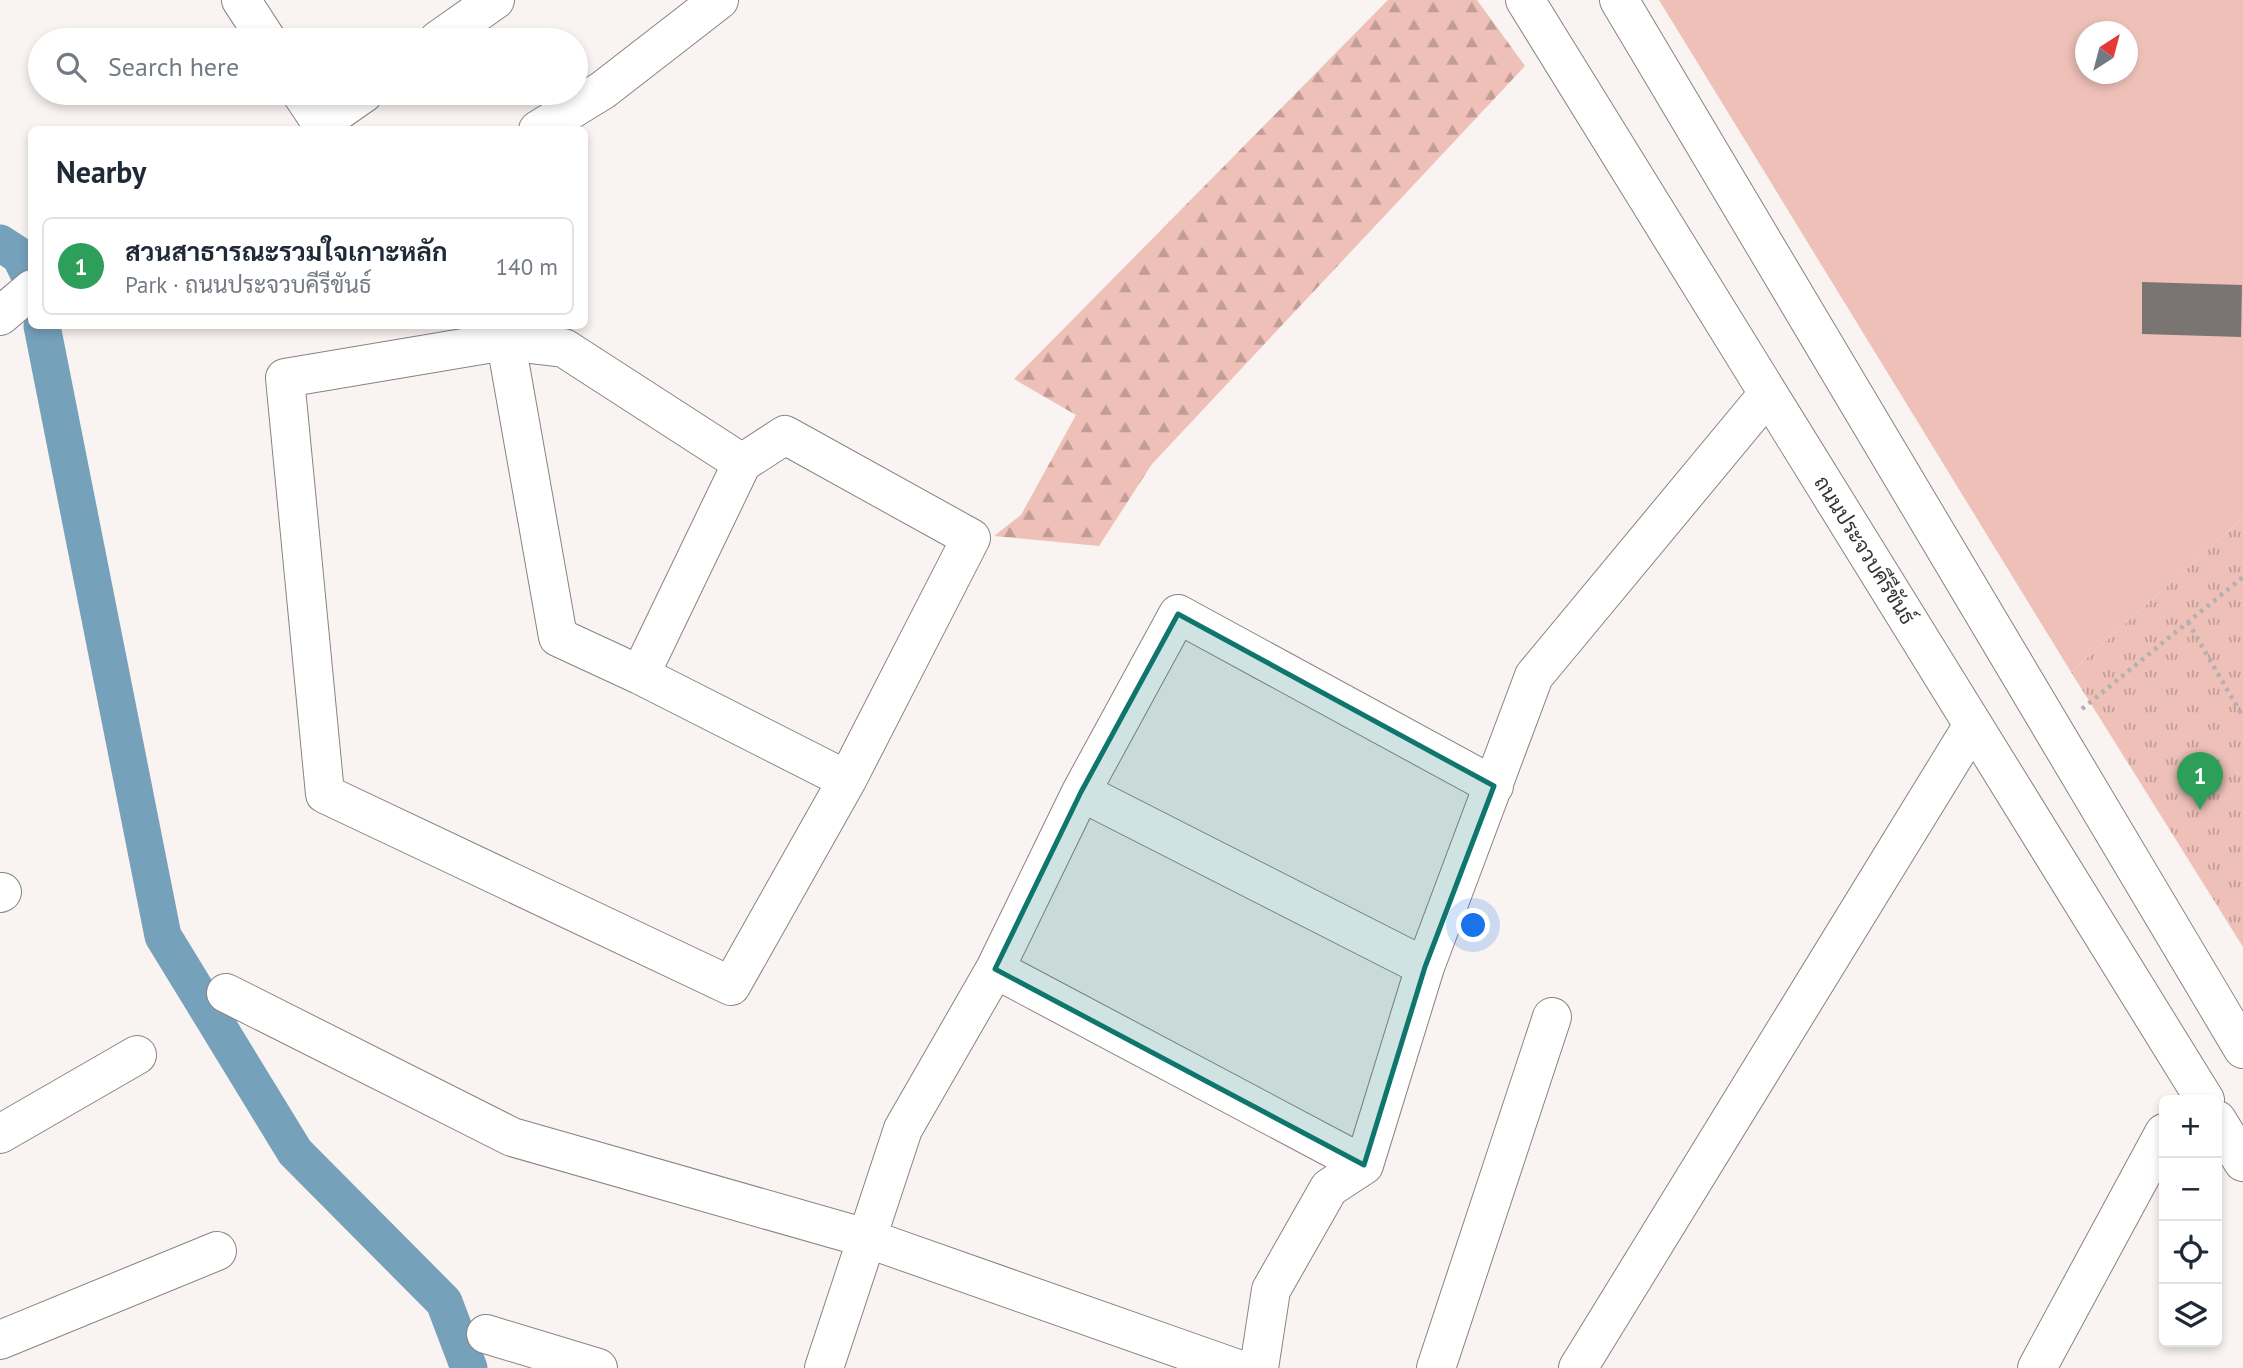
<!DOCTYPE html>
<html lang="en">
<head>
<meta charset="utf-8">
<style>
	:root { --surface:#fff; --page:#f6f6f7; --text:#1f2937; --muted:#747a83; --line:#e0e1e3; --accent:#2a5e7a }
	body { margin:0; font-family:"PT Sans",Sarabun,sans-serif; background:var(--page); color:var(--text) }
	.controls { position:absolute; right:21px; bottom:21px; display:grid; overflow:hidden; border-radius:10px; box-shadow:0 4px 10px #0003 }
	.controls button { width:63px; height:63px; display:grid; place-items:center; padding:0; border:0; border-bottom:2px solid var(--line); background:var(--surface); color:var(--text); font:35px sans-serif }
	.compass { position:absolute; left:2075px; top:21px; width:63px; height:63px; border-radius:50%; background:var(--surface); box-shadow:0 4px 10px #0003; rotate:36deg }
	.you { position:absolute; left:1474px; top:926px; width:24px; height:24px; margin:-18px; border:5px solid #fff; border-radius:50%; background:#1a73e8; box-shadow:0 0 0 10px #1a73e833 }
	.badge { display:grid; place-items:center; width:46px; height:46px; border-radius:50%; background:var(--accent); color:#fff; font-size:23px; font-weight:700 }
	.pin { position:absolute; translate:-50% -58px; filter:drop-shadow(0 2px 4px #0008) }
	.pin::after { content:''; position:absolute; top:37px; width:24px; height:21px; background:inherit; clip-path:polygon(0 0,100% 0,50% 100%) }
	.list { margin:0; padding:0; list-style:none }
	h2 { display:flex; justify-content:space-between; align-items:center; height:91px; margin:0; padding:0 28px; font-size:30px }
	h2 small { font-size:23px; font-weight:400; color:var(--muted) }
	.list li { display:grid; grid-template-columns:46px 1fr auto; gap:21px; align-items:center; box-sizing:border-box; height:98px; margin:0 14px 14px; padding:0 14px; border:2px solid var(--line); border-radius:10px }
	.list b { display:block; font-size:26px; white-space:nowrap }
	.list p { margin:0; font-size:23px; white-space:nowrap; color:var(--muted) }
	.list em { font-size:23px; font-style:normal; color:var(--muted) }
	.icon { flex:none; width:38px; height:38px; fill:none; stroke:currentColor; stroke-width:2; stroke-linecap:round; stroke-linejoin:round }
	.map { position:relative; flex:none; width:2243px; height:1368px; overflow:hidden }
	.search { position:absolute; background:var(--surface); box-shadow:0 4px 10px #0003; left:28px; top:28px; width:560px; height:77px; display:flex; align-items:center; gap:18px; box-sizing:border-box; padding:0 24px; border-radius:38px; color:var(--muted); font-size:26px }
	.panel { position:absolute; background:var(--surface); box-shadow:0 4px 10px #0003; left:28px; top:126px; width:560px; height:203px; border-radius:10px }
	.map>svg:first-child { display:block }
	.forest { fill:url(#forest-firs) }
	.park { fill:url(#park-tufts) }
	.pitch { fill:#eec0b8; fill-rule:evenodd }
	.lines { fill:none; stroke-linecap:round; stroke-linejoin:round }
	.canal { stroke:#76a1bb; stroke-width:37 }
	.building { fill:#7a7473 }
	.minor-casing { stroke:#898382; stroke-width:40 }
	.tertiary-casing { stroke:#898382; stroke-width:40 }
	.secondary-casing { stroke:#898382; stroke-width:40 }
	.path { stroke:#b5b0af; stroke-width:4.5; stroke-dasharray:3.5 5; stroke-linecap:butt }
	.minor { stroke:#fff; stroke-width:38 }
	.tertiary { stroke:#fff; stroke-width:38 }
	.secondary { stroke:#fff; stroke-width:38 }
	.marked { fill:#0f766e; fill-opacity:0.2; stroke:#0f766e; stroke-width:5; stroke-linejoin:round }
	.labels { text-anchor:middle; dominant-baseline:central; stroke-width:7; stroke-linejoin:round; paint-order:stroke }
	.street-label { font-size:21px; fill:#373434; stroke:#fff }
</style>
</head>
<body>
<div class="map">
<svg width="2243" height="1368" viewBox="0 0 2243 1368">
	<defs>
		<pattern id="forest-firs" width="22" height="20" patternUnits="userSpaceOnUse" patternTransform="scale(1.75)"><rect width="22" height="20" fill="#eec0b8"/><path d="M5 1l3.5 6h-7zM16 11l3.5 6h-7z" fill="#c29d96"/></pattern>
		<pattern id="park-tufts" width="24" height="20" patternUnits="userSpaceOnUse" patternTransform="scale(1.75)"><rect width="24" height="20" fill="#eec0b8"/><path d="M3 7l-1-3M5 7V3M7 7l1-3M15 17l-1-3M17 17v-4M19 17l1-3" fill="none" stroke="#c29d96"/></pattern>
	</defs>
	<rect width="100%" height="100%" fill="#f9f3f1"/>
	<path class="forest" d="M1388 0H1477L1525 66 1152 464 1099 546 994 536 1021 515 1076 415 1014 379Z"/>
	<path class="park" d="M2243 518V947L2071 672Z"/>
	<path class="pitch" d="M1659 0H2243V518L2071 672ZM2086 32H2128V74H2086Z"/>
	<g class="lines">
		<path class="canal" d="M0 243 20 256 32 281
			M42 326 163 936 295 1152 444 1302 469 1368"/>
	</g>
	<path class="building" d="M2142 282 2242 285 2241 337 2142 334Z"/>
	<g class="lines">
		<g class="minor-casing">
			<path id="minor" d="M241 0 267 40
				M438 40 495 0
				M301 93 321 123 364 93
				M503 326 558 637 640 675 847 780
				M505 341 564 348 742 463 785 435 971 538 847 780 731 986 325 794 285 378Z
				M640 675 742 463
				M1081 792 1425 967
				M0 893 2 892
				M995 969 1364 1165 1425 967 1534 676 1768 394
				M226 993 512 1137 866 1238 1235 1368
				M0 1134 137 1055
				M486 1334 598 1368
				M0 1340 217 1251
				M824 1368 903 1129 995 969 1081 792 1178 614 1494 786
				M1259 1368 1271 1290 1329 1188 1364 1165
				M1436 1368 1552 1017
				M1578 1368 1973 725
				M2037 1368 2164 1133"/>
		</g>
		<g class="tertiary-casing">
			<path id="tertiary" d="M538 130 603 90 719 0
				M0 316 32 289"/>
		</g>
		<g class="secondary-casing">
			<path id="secondary" d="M1525 0 2205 1100
				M1619 0 2243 1049
				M2217 1120 2243 1162"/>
		</g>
		<path class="path" d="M2188 622 2243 717
			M2082 709 2243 577"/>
		<use href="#minor" class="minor"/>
		<use href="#tertiary" class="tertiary"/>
		<use href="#secondary" class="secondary"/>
	</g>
	<path class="marked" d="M1178 614 1494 786 1425 967 1364 1165 995 969 1081 792Z"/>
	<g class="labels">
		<g class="street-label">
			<text transform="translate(1865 550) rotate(58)">ถนนประจวบคีรีขันธ์</text>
		</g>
	</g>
</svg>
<div class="controls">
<button>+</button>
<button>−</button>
<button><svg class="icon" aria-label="locate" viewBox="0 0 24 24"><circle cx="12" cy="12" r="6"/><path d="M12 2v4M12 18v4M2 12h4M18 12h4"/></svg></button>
<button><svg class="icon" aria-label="layers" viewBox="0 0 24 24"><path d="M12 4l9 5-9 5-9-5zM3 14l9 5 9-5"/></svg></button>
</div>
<svg class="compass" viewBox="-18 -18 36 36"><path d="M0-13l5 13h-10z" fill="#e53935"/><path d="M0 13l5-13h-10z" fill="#747a83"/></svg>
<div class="you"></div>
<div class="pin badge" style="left:2200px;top:810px;background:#2e9e5b">1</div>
<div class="search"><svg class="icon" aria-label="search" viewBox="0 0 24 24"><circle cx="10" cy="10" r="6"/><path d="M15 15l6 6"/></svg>Search here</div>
<section class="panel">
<h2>Nearby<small></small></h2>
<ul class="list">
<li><span class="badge" style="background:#2e9e5b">1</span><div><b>สวนสาธารณะรวมใจเกาะหลัก</b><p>Park · ถนนประจวบคีรีขันธ์</p></div><em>140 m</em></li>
</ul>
</section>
</div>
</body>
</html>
